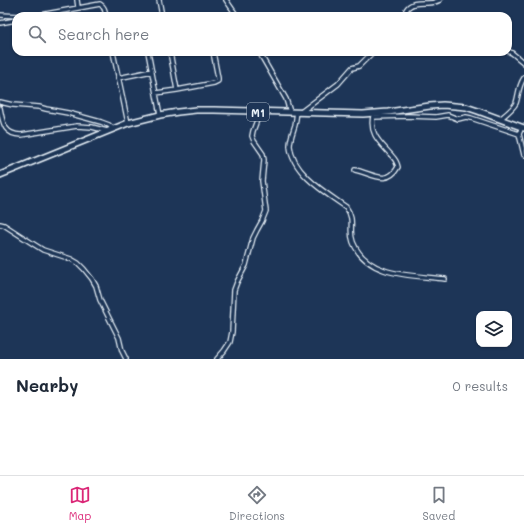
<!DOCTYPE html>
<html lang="en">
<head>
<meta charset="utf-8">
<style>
	:root { --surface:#fff; --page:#f6f6f7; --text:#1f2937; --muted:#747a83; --line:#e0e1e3; --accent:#db2777 }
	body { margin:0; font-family:Mali,sans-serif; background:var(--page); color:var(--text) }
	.controls { position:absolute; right:12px; bottom:12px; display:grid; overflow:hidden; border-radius:8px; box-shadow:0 1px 3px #0004 }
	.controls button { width:36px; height:36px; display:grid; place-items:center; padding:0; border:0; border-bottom:1px solid var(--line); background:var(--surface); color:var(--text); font:20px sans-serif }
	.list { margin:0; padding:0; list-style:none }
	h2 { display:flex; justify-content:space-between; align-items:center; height:52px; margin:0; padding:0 16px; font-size:17px }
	h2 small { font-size:13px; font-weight:400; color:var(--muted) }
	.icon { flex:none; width:22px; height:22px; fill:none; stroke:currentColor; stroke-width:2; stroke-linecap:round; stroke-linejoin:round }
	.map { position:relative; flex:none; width:524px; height:359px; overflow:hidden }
	.search { position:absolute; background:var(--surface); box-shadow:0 1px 3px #0004; left:12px; right:12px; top:12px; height:44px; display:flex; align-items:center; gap:10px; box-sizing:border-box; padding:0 14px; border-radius:12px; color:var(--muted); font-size:15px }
	.sheet { height:116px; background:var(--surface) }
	nav { display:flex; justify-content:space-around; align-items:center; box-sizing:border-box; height:56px; border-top:1px solid var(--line); background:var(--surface); font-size:11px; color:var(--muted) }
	nav a { display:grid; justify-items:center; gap:2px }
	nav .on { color:var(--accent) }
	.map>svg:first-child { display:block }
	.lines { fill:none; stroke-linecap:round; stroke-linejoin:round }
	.minor-casing { stroke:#e8f1f8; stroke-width:6 }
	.highway-casing { stroke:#e8f1f8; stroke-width:8 }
	.minor { stroke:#1d3557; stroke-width:3.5 }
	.highway { stroke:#1d3557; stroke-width:5 }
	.labels { text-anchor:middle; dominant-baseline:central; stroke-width:3.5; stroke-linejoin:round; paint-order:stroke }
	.shield { fill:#1d3557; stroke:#abb9c8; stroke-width:1 }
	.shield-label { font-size:11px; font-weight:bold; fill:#e8f1f8 }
</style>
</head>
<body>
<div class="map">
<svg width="524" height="359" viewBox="0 0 524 359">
	<rect width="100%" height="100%" fill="#1d3557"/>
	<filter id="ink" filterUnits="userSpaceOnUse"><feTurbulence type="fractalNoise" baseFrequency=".025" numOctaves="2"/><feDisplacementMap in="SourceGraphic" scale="8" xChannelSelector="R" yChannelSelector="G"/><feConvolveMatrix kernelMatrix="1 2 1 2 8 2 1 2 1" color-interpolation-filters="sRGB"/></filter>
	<g filter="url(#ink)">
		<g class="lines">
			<g class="minor-casing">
				<path id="minor" d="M77 0 78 7
					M159 0 162 16
					M226 0 237 16
					M0 15 21 16
					M35 16 100 4C105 7 105 11 106 16
					M224 16 235 14
					M409 16 406 10C411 2 419 3 427 3 432 3 436 2 440 0
					M0 23 16 20
					M508 51 512 53 524 63
					M113 52 128 123
					M148 52 160 115
					M170 52 177 90 214 83 218 81V78L213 52
					M259 52 286 99 290 112
					M118 78 152 71
					M156 93 177 90
					M0 102 13 105 39 107 46 109 68 113 101 122 109 125 113 129
					M0 108C3 122 3 134 21 135L77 126 92 127 107 131
					M297 112C296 117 296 121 295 125 293 132 290 138 290 146 292 173 326 193 346 207 356 221 348 229 353 242 367 278 414 275 445 279
					M301 112 338 84 352 68 359 66 373 52
					M373 117 408 116 436 117 448 115 458 119 466 117 471 118 519 134
					M500 119C506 114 513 109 516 103 519 94 518 87 524 78
					M522 127 519 134 524 155
					M355 170C371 173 387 187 398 167 397 162 395 159 392 156 381 143 369 135 373 116
					M0 224 4 225 35 245 43 250 71 259 78 263 84 269 92 279 96 286 100 300 119 338 122 351 126 359
					M217 359 224 351 230 342 232 332 234 290 237 282 246 265 253 238 257 230 262 221 266 211 262 181 264 160 263 154 254 141 252 136 253 131 260 112"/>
			</g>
			<g class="highway-casing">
				<path id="highway" d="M0 175 128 123 160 115 178 112 196 110H214L363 114 388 112 430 106 443 105 455 106 466 107 478 111 524 128"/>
			</g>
			<use href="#minor" class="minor"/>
			<use href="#highway" class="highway"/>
		</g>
	</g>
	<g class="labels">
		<rect class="shield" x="247" y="103" width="22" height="18" rx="3"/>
		<g class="shield-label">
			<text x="258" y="112">M1</text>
		</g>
	</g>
</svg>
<div class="controls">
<button><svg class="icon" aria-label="layers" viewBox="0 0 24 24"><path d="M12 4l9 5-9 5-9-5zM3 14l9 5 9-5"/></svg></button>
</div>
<div class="search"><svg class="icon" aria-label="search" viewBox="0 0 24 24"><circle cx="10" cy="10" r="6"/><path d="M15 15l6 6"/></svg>Search here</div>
</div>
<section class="sheet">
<h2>Nearby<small>0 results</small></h2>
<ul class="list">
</ul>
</section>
<nav>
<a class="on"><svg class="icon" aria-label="map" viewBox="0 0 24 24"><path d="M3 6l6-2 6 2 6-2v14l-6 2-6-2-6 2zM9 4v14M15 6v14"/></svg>Map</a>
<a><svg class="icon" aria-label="directions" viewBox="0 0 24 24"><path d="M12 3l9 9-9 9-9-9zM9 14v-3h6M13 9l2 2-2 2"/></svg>Directions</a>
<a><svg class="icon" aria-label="saved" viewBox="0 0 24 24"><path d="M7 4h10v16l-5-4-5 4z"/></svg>Saved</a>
</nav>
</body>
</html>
